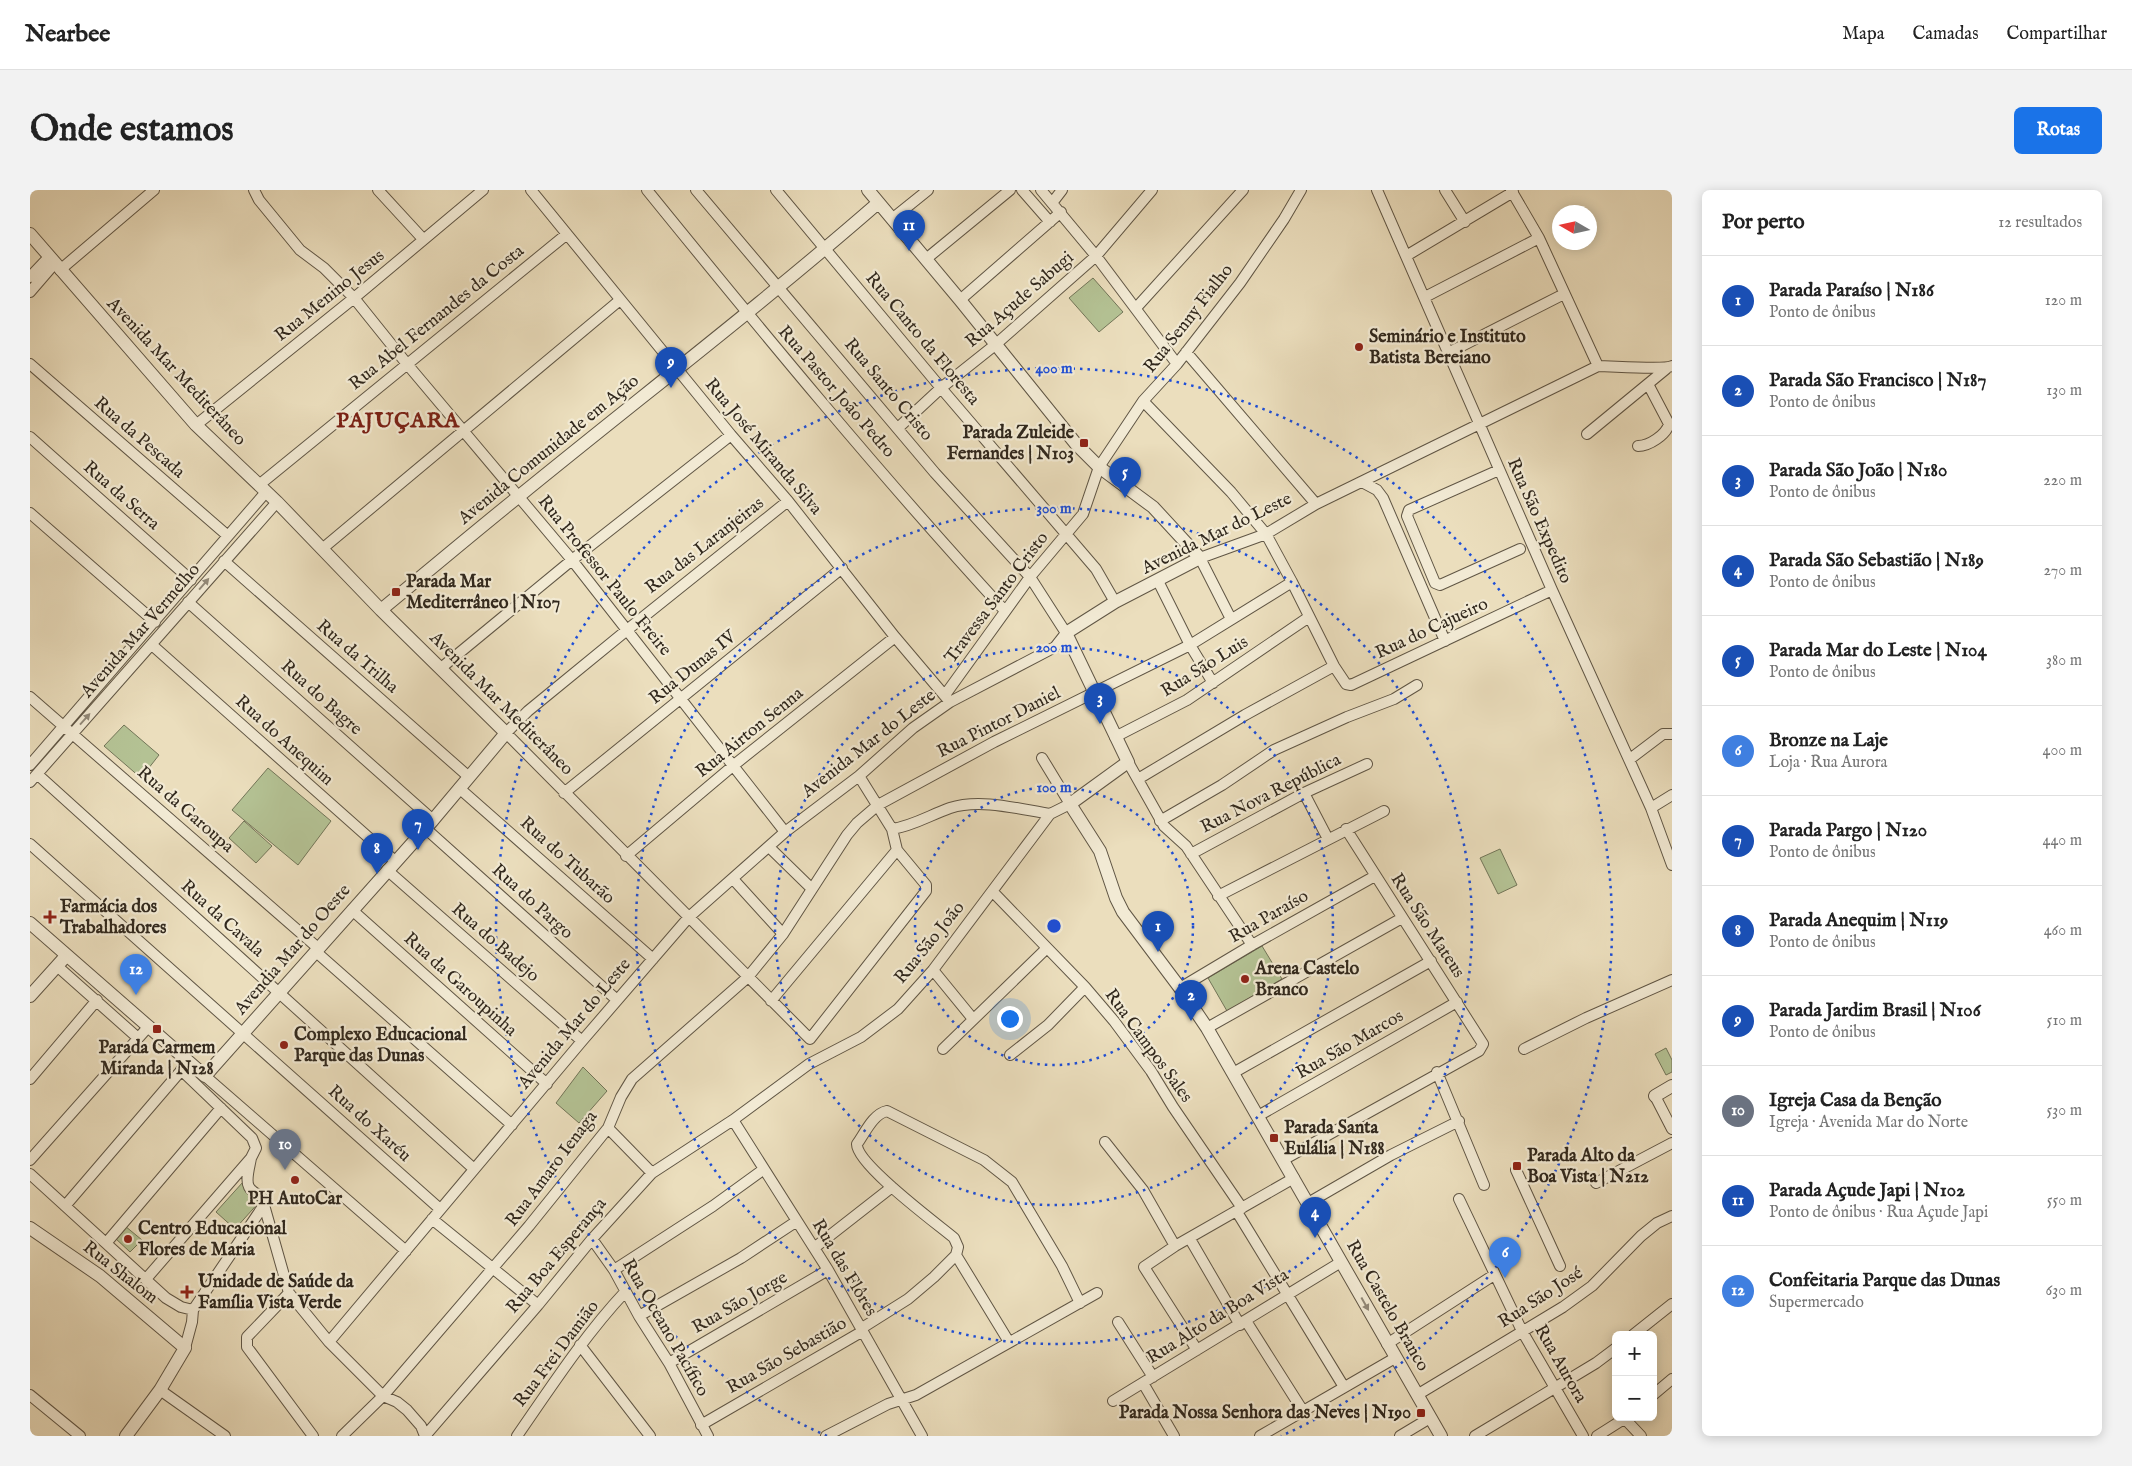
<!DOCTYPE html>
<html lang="pt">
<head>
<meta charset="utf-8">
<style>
	:root { --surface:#fff; --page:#f2f2f2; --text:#222; --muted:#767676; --line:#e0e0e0; --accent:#1a73e8 }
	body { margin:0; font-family:"IM FELL English",serif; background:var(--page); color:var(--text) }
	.controls { position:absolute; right:15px; bottom:15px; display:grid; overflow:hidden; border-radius:8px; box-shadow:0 2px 12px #0003 }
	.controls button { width:45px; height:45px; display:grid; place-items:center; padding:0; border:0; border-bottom:1px solid var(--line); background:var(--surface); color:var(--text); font:25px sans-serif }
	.compass { position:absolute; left:1522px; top:15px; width:45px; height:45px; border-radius:50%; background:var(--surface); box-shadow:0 2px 12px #0003; rotate:279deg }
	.you { position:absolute; left:979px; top:828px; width:18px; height:18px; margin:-12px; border:4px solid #fff; border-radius:50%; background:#1a73e8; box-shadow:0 0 0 8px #1a73e833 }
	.badge { display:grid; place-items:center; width:32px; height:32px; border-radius:50%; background:var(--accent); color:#fff; font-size:16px; font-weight:700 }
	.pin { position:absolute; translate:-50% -41px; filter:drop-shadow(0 1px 2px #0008) }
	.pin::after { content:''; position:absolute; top:26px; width:18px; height:15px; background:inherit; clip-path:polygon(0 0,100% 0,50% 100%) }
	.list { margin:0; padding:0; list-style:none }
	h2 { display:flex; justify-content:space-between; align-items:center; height:65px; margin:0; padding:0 20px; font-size:21px }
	h2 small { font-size:16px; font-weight:400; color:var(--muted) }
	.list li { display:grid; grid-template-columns:32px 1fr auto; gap:15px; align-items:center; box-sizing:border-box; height:90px; padding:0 20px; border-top:1px solid var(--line) }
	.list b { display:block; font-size:19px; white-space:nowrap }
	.list p { margin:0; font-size:16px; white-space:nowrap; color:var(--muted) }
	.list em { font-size:16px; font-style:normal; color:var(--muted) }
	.map { position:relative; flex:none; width:1642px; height:1246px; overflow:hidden; border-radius:8px }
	header { display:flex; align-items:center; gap:30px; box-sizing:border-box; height:70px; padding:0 25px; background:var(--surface); border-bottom:1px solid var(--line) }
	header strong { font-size:24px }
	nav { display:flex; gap:28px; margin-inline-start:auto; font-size:18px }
	.intro { display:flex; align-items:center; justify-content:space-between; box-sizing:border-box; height:120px; padding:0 30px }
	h1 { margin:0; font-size:35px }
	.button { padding:12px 22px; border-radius:8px; background:var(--accent); color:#fff; font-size:18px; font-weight:700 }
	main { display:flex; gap:30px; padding:0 30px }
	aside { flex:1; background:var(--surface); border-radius:8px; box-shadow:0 2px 12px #0003 }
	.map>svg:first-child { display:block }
	.green { fill:#b4c294; stroke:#727558 }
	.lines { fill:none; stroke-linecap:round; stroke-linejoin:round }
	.minor-casing { stroke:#605645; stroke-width:12 }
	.tertiary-casing { stroke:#605645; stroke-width:14 }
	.minor { stroke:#f2ead4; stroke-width:10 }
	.tertiary { stroke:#f2ead4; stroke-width:12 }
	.oneway { fill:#928978 }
	.ring { fill:none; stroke:#1d4ed8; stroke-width:2.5; stroke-dasharray:2.5 5 }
	.poi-dot { fill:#8f2418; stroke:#f2ead4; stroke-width:2 }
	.labels { text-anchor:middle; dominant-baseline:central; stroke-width:4.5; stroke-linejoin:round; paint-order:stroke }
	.street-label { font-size:18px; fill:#31281d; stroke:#f2ead4 }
	.poi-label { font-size:18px; font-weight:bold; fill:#31281d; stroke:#f2ead4; text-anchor:start }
	.district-label { font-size:22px; font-weight:bold; letter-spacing:1px; fill:#7a1f14; stroke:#f2ead4 }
	.centre { fill:#1d4ed8; stroke:#f2ead4; stroke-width:2.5 }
	.ring-label { font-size:15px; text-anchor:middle; font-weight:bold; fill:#1d4ed8; stroke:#f2ead4; stroke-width:4.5; stroke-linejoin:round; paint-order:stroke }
</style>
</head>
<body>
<header>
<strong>Nearbee</strong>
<nav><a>Mapa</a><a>Camadas</a><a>Compartilhar</a></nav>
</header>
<div class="intro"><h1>Onde estamos</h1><a class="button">Rotas</a></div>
<main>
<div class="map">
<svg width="1642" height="1246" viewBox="0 0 1642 1246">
	<rect width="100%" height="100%" fill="#ebdebd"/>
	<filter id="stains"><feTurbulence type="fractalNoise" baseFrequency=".004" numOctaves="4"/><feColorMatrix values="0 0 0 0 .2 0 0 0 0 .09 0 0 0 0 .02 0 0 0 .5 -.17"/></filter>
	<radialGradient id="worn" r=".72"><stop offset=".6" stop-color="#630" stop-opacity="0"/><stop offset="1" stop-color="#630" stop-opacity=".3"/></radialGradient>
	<path class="green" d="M1063 88 1093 122 1069 142 1039 108Z
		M94 535 129 565 111 588 74 556Z
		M238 578 301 631 268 675 202 620Z
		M214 631 242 656 226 673 199 648Z
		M1470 659 1487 695 1468 704 1450 668Z
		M1232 756 1252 789 1197 821 1178 788Z
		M1636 858 1642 870V882L1636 885 1625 864Z
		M553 877 577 901 549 933 526 913Z
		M213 992 231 1010 205 1039 186 1022Z
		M95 1036 112 1050 100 1062 85 1048Z"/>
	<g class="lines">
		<g class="minor-casing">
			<path id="minor" d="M224 0 229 10 270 60 294 78 324 108 377 174 542 370 755 642
				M348 0 393 49
				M501 0 701 245 758 311 865 447 920 512
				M617 0C733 143 851 286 975 421
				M746 0 911 198 1066 379 1085 412
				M992 0 1020 32
				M1011 0 1066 66 1147 174
				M1347 0 1522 400 1621 618 1642 675
				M1415 0 1435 32
				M1481 0 1509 48 1568 176
				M1022 13 1032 0
				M862 29 898 0
				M1376 66 1483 2
				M896 69 980 0
				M30 80 124 0
				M0 87 19 67
				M0 102 25 73
				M1395 107 1509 48
				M930 110 1031 22
				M1106 118 1213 0
				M1156 162 1286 314
				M1418 163 1534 104
				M0 174 198 346
				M1113 211 1201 302 1236 344 1262 392 1304 476 1316 494 1321 495 1522 400
				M166 235 324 108 453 0
				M868 238 911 198 965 155 1066 66 1122 0
				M1557 244 1636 179
				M0 247 161 390
				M1608 256C1619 256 1636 245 1639 234L1618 194
				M1469 280 1379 320 1377 326 1405 393 1410 395 1490 359
				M1332 292 1347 300 1353 308 1415 451
				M229 295 537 44
				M758 311 597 440 498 521 476 543 780 849 896 701V695L867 660 862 639 829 586
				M0 323 125 432
				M292 359 590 110
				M194 371 439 587
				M1128 391 1160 455 1183 493
				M158 412 403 630
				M1201 429 1170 368 1236 344 1286 314 1568 176C1582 176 1634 180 1642 176
				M122 455 365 671
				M411 478 542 370 701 245
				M915 505 1000 387 1053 324 1069 277 1113 211 1147 174 1210 93 1254 29 1271 0
				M0 507 288 758
				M1085 547 1157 510 1279 427
				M1600 569 1633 544H1642
				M1098 572 1134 636 1156 656 1222 755
				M0 575 236 302
				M7 584 444 979
				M1108 589 1215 525 1304 476
				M0 592 247 312
				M429 598 623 769
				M534 603 812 378
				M1274 603 1298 649
				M1621 618 1642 605
				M1130 631 1192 595 1244 560 1317 527 1364 509 1387 495
				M395 638 587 810
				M862 639C883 636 900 625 920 618 950 608 989 619 1020 624
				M0 654 410 1019
				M739 657 782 699
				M1161 664 1274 603 1337 574
				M596 666 704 575 865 447
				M357 680 552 851
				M703 689 753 744
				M963 702 1055 797 1084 831 1121 881 1143 917 1212 1018
				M1188 706 1354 621
				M322 720 517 894
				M285 761 482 935
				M27 776 108 848
				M903 780 943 829
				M1150 798 1222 755 1345 686
				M741 811 867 660
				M1177 838 1372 728
				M913 859 1017 758
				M1494 859 1556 828 1642 790
				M980 865 1018 835 1055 797
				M1407 882 1454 995
				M1203 883 1401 771
				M175 886 376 1061
				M0 889 67 810
				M1625 906 1642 939
				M1228 926 1427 812
				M703 930 798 1080 892 1246
				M578 938 622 983
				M1075 952 1113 1000 1145 1056
				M221 968C220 975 215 990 219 997 224 1006 235 1003 234 1015L259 1103 299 1152 353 1206 367 1212 377 1220 391 1236 395 1246
				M0 970 119 836
				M1253 970 1449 861 1453 854 1316 639
				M1486 980 1530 1076
				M0 984 136 1108 151 1117 163 1120
				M1566 993 1642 953
				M1429 1009 1492 1141 1553 1246
				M1278 1013 1361 965 1429 931
				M35 1016 155 876
				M1207 1022 1314 1197
				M402 1029 508 1115
				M562 1049 584 1080 609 1126 639 1173 678 1246
				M1160 1049 1210 1135
				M77 1052 191 918
				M784 1058 862 997
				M926 1065 979 1152
				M584 1080 683 1016 734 979
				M116 1089 221 968 226 958 222 948 151 880
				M259 1103 217 1147V1157L283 1246
				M609 1126 711 1068 767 1031
				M1216 1131 1273 1221
				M1088 1132 1123 1187
				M832 1138 878 1109 904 1087 926 1065 928 1057 924 1048C906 1033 826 974 827 954 835 943 843 924 857 921L954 970 982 992 1032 1076 1050 1113
				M1603 1145 1642 1114
				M299 1152 552 851 659 727 755 642 829 586 883 538 920 512 1025 457 1036 443 1000 387 905 283 666 0
				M1357 1154 1464 1085
				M550 1155 620 1246
				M155 1158 162 1132 163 1120 234 1015
				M1167 1160 1114 1077 1145 1056 1264 988
				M639 1173 798 1080
				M1113 1193 1144 1246
				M130 1200 195 1246
				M0 1205 50 1246
				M1387 1205 1533 1117 1562 1096 1611 1046 1627 1033 1642 1026
				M1623 1205 1642 1189
				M1083 1211 1311 1072
				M1595 1229 1611 1246
				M671 1235 833 1141
				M312 1246 353 1206 499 1036 578 938 591 907 602 889 718 787 753 744 817 645 827 633 848 615 964 552 1160 455 1262 392
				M395 1246 508 1115 562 1049 622 983 703 930 779 874 831 847 868 819 903 780 1020 624 1040 614 1012 568
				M487 1246C521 1197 554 1146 595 1102
				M796 1246 858 1214 886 1205 1067 1103
				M1230 1246 1365 1168
				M1370 1246 1400 1228
				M1445 1246 1566 1173 1586 1158
				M1567 1246 1597 1227"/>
		</g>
		<g class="tertiary-casing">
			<path id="tertiary" d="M838 0 930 110 1046 254 1069 277 1123 317 1170 368 1085 412 1036 443 1098 572 1040 614 1070 661 1086 708 1093 722 1150 798 1177 838 1411 1246
				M0 44 166 235 247 312 351 420 476 543 403 630 175 886 0 733
				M351 420C397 382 442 344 488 307 608 209 731 115 848 13
				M0 806 36 766
				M1625 906 1642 896
				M0 1038 70 1086 155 1158 130 1200 96 1246"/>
		</g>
		<use href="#minor" class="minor"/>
		<use href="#tertiary" class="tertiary"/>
	</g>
	<defs><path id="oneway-solid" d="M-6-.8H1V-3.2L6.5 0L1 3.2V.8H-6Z" transform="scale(1.25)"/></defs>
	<g class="oneway">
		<use href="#oneway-solid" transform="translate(174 394) rotate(-49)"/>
		<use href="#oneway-solid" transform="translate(55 529) rotate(-48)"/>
		<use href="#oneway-solid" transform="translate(1335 1114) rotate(61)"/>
	</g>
	<g class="ring">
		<circle cx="1024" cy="736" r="139"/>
		<circle cx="1024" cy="736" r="279"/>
		<circle cx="1024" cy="736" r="418"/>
		<path d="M797 1246A558 558 0 1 1 1251 1246"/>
	</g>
	<g class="poi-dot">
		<circle cx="1329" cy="157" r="5"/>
		<rect x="1049" y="248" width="10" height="10" rx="2.5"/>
		<rect x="361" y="397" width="10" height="10" rx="2.5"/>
		<path d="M17.5 719.5h5v5h5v5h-5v5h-5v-5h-5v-5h5z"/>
		<circle cx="1215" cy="789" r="5"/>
		<rect x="122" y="834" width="10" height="10" rx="2.5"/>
		<circle cx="254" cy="855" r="5"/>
		<rect x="1239" y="943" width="10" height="10" rx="2.5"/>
		<rect x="1482" y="971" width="10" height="10" rx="2.5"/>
		<circle cx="265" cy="990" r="5"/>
		<circle cx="98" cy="1049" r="5"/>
		<path d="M154.5 1094.5h5v5h5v5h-5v5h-5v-5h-5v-5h5z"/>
		<rect x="1386" y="1218" width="10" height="10" rx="2.5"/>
	</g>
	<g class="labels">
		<g class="street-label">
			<text transform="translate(300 106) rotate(-39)">Rua Menino Jesus</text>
			<text transform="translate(990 110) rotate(-41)">Rua Açude Sabugi</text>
			<text transform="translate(407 128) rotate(-39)">Rua Abel Fernandes da Costa</text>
			<text transform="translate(1159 129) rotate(-52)">Rua Senny Fialho</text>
			<text transform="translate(892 149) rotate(50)">Rua Canto da Floresta</text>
			<text transform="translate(146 182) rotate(47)">Avenida Mar Mediterâneo</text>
			<text transform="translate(858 200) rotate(50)">Rua Santo Cristo</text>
			<text transform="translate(806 202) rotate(49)">Rua Pastor João Pedro</text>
			<text transform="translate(109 248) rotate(41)">Rua da Pescada</text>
			<text transform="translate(733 257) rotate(50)">Rua José Miranda Silva</text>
			<text transform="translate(519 260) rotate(-39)">Avenida Comunidade em Ação</text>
			<text transform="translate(91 306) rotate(41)">Rua da Serra</text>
			<text transform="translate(1509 331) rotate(66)">Rua São Expedito</text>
			<text transform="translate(1187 344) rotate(-26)">Avenida Mar do Leste</text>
			<text transform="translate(675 356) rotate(-38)">Rua das Laranjeiras</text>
			<text transform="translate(574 386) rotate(51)">Rua Professor Paulo Freire</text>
			<text transform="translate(967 408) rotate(-53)">Travessa Santo Cristo</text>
			<text transform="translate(1402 439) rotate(-25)">Rua do Cajueiro</text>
			<text transform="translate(111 441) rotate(-49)">Avenida Mar Vermelho</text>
			<text transform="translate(327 467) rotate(41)">Rua da Trilha</text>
			<text transform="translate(1175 477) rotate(-32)">Rua São Luis</text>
			<text transform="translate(663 478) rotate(-39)">Rua Dunas IV</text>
			<text transform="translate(291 508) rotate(42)">Rua do Bagre</text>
			<text transform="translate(471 514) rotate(45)">Avenida Mar Mediterâneo</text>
			<text transform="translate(969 533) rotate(-27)">Rua Pintor Daniel</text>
			<text transform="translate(720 543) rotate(-39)">Rua Airton Senna</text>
			<text transform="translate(254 551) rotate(42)">Rua do Anequim</text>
			<text transform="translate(839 554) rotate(-38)">Avenida Mar do Leste</text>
			<text transform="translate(1241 604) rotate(-27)">Rua Nova República</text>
			<text transform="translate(155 620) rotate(41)">Rua da Garoupa</text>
			<text transform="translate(537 671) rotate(42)">Rua do Tubarão</text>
			<text transform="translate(502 712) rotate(42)">Rua do Pargo</text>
			<text transform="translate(1239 727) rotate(-30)">Rua Paraíso</text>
			<text transform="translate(192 729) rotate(42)">Rua da Cavala</text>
			<text transform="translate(1397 736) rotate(57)">Rua São Mateus</text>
			<text transform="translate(465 753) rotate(41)">Rua do Badejo</text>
			<text transform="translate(900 753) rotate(-51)">Rua São João</text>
			<text transform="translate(263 760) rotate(-49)">Avendia Mar do Oeste</text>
			<text transform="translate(430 795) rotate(42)">Rua da Garoupinha</text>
			<text transform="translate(545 834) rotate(-50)">Avenida Mar do Leste</text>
			<text transform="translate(1320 855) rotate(-30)">Rua São Marcos</text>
			<text transform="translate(1118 856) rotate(54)">Rua Campos Sales</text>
			<text transform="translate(339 934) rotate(42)">Rua do Xaréu</text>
			<text transform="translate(522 979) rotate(-53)">Rua Amaro Ienaga</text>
			<text transform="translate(527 1066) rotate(-50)">Rua Boa Esperança</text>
			<text transform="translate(814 1078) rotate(59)">Rua das Flôres</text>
			<text transform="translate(90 1083) rotate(38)">Rua Shalom</text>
			<text transform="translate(1511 1108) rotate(-33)">Rua São José</text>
			<text transform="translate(710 1113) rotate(-30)">Rua São Jorge</text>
			<text transform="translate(1357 1116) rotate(60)">Rua Castelo Branco</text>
			<text transform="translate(1188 1127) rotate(-32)">Rua Alto da Boa Vista</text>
			<text transform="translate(635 1138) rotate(60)">Rua Oceano Pacífico</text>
			<text transform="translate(527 1164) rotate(-53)">Rua Frei Damião</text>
			<text transform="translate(757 1166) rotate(-30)">Rua São Sebastião</text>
			<text transform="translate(1530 1174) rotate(60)">Rua Aurora</text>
		</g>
		<g class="poi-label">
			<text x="1339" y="147">Seminário e Instituto<tspan x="1339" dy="21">Batista Bereiano</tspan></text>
			<text x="1044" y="243" text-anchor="end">Parada Zuleide<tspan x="1044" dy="21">Fernandes | N103</tspan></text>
			<text x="376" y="392">Parada Mar<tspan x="376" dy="21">Mediterrâneo | N107</tspan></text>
			<text x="30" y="717">Farmácia dos<tspan x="30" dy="21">Trabalhadores</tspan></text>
			<text x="1225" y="779">Arena Castelo<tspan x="1225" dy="21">Branco</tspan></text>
			<text x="264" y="845">Complexo Educacional<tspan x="264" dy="21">Parque das Dunas</tspan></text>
			<text x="127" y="858" text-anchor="middle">Parada Carmem<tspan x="127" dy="21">Miranda | N128</tspan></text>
			<text x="1254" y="938">Parada Santa<tspan x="1254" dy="21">Eulália | N188</tspan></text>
			<text x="1497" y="966">Parada Alto da<tspan x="1497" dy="21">Boa Vista | N212</tspan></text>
			<text x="265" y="1009" text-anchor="middle">PH AutoCar</text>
			<text x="108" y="1039">Centro Educacional<tspan x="108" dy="21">Flores de Maria</tspan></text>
			<text x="168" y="1092">Unidade de Saúde da<tspan x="168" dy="21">Família Vista Verde</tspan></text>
			<text x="1381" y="1223" text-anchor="end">Parada Nossa Senhora das Neves | N190</text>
		</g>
		<g class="district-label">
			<text x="368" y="231">PAJUÇARA</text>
		</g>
	</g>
	<circle cx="1024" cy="736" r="8" class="centre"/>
	<g class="ring-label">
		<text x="1024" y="183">400 m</text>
		<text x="1024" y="323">300 m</text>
		<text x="1024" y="462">200 m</text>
		<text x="1024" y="602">100 m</text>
	</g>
	<rect width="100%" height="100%" filter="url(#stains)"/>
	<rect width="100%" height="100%" fill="url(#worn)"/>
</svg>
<div class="controls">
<button>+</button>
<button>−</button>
</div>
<svg class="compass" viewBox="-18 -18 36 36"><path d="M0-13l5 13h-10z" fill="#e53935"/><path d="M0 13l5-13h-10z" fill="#767676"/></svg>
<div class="you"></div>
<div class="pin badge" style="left:1128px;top:762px;background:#1a4fb4">1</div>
<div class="pin badge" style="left:1161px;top:831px;background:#1a4fb4">2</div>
<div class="pin badge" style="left:1070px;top:534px;background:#1a4fb4">3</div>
<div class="pin badge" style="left:1285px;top:1048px;background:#1a4fb4">4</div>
<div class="pin badge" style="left:1095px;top:308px;background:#1a4fb4">5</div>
<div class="pin badge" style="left:1475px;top:1088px;background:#3f7fe0">6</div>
<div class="pin badge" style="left:388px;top:660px;background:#1a4fb4">7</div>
<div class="pin badge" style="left:347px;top:684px;background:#1a4fb4">8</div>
<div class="pin badge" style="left:641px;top:198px;background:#1a4fb4">9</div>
<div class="pin badge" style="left:255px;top:980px;background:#6b7280">10</div>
<div class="pin badge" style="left:879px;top:61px;background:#1a4fb4">11</div>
<div class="pin badge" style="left:106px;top:805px;background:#3f7fe0">12</div>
</div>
<aside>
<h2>Por perto<small>12 resultados</small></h2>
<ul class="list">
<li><span class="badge" style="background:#1a4fb4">1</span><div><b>Parada Paraíso | N186</b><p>Ponto de ônibus</p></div><em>120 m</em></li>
<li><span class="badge" style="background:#1a4fb4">2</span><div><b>Parada São Francisco | N187</b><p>Ponto de ônibus</p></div><em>130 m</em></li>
<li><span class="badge" style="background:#1a4fb4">3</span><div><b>Parada São João | N180</b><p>Ponto de ônibus</p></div><em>220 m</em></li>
<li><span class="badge" style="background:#1a4fb4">4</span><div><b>Parada São Sebastião | N189</b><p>Ponto de ônibus</p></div><em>270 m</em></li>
<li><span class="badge" style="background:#1a4fb4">5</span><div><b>Parada Mar do Leste | N104</b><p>Ponto de ônibus</p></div><em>380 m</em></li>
<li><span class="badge" style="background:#3f7fe0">6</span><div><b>Bronze na Laje</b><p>Loja · Rua Aurora</p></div><em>400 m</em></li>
<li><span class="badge" style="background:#1a4fb4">7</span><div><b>Parada Pargo | N120</b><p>Ponto de ônibus</p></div><em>440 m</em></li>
<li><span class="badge" style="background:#1a4fb4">8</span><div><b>Parada Anequim | N119</b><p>Ponto de ônibus</p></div><em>460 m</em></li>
<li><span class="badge" style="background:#1a4fb4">9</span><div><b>Parada Jardim Brasil | N106</b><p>Ponto de ônibus</p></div><em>510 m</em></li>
<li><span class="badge" style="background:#6b7280">10</span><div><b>Igreja Casa da Benção</b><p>Igreja · Avenida Mar do Norte</p></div><em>530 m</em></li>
<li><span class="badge" style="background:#1a4fb4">11</span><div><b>Parada Açude Japi | N102</b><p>Ponto de ônibus · Rua Açude Japi</p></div><em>550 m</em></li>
<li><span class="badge" style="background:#3f7fe0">12</span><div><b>Confeitaria Parque das Dunas</b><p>Supermercado</p></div><em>630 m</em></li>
</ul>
</aside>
</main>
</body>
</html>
